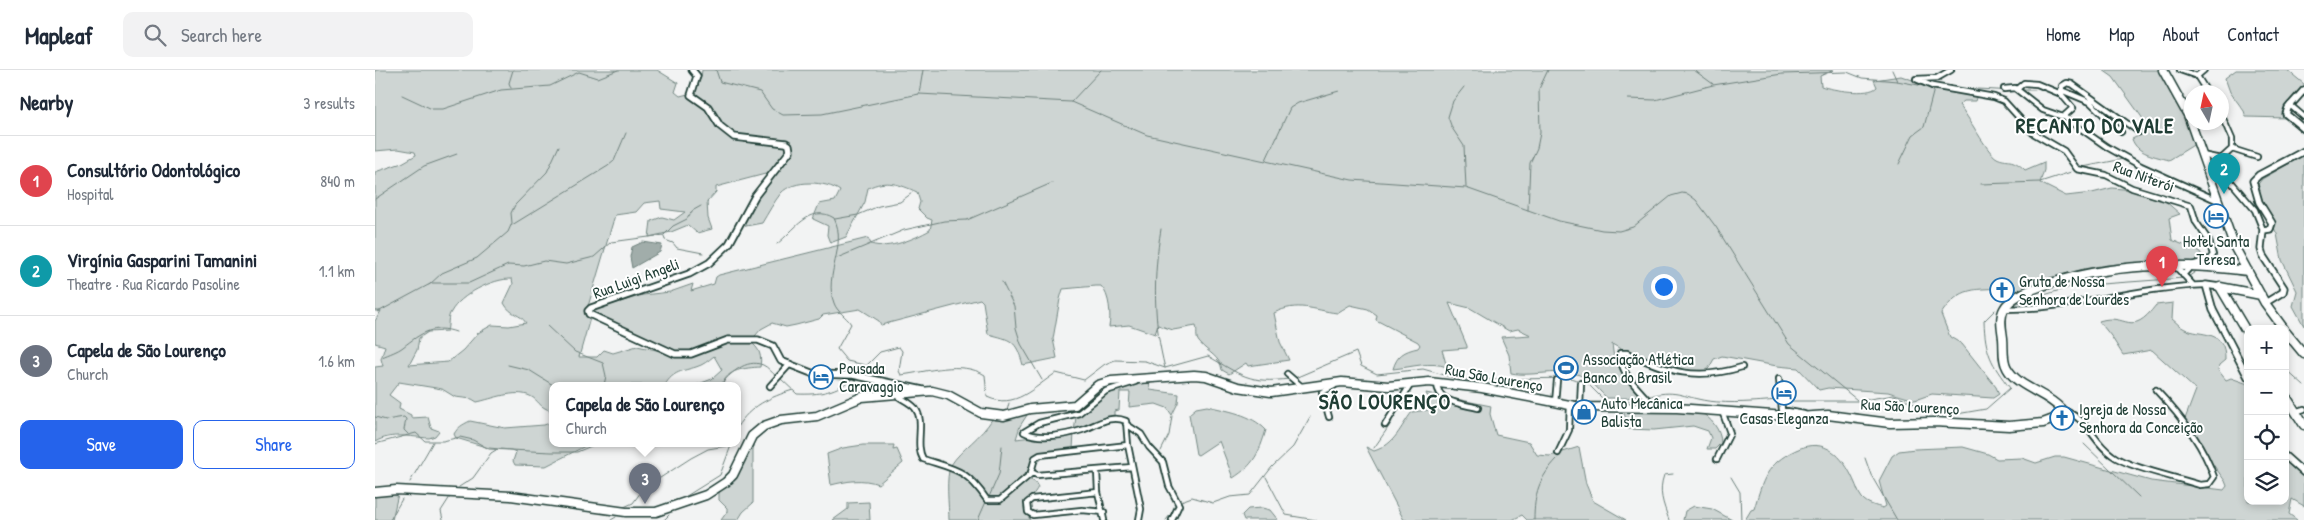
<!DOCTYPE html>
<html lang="en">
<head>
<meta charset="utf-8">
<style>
	:root { --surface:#fff; --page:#f2f2f3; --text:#1f2937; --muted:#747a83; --line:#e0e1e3; --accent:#2563eb }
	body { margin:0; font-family:"Patrick Hand",sans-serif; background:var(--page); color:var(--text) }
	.controls { position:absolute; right:15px; bottom:15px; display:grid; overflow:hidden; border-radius:10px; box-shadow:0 2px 8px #0003 }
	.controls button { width:45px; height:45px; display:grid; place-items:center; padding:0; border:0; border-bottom:1px solid var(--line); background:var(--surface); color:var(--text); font:25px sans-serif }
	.compass { position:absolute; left:1809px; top:15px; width:45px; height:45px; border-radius:50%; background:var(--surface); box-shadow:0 2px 8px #0003; rotate:351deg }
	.you { position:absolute; left:1288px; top:216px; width:18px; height:18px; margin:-12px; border:4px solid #fff; border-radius:50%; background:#1a73e8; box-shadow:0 0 0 8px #1a73e833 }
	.badge { display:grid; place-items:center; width:32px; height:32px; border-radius:50%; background:var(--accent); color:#fff; font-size:16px; font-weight:700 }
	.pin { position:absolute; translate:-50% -41px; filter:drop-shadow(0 1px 2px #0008) }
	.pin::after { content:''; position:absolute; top:26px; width:18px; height:15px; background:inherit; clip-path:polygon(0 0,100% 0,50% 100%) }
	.popup { position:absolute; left:174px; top:312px; width:192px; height:65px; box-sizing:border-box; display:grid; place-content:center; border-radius:10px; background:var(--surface); filter:drop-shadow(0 1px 4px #0005); font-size:16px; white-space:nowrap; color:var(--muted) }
	.popup b { font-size:19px; color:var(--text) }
	.popup::after { content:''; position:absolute; left:50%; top:100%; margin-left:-10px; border:10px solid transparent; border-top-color:var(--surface) }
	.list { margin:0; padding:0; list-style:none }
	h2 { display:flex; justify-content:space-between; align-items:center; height:65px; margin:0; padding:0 20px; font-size:21px }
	h2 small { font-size:16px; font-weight:400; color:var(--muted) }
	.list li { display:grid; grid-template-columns:32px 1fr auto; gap:15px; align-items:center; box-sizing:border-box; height:90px; padding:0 20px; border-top:1px solid var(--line) }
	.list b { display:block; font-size:19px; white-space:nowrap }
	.list p { margin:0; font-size:16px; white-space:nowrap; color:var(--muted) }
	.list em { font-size:16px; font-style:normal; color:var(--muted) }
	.actions { display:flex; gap:10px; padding:15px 20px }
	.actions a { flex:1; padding:11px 0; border:1px solid var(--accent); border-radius:10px; text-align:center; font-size:18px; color:var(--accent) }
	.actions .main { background:var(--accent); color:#fff }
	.icon { flex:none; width:28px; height:28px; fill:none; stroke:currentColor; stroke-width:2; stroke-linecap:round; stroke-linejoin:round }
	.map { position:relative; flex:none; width:1929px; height:450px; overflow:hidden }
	header { display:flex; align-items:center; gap:30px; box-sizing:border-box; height:70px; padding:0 25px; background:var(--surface); border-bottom:1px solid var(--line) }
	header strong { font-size:24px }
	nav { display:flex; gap:28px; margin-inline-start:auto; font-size:18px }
	.search { width:350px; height:45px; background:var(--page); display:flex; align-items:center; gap:12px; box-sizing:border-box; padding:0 18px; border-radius:10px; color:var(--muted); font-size:19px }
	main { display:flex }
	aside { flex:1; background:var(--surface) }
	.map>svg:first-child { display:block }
	.green { fill:#ced5d3; stroke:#768984; fill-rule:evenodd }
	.water { fill:#a1adaa; stroke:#6d807b }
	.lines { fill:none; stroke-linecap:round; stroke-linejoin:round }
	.stream { stroke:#6d807b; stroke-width:1 }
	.minor-casing { stroke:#1f3d34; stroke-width:8 }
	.tertiary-casing { stroke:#1f3d34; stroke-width:9 }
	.primary-casing { stroke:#1f3d34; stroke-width:11 }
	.minor { stroke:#fff; stroke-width:4.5 }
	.tertiary { stroke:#fff; stroke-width:5.5 }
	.primary { stroke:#fff; stroke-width:8 }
	.labels { text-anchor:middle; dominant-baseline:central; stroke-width:4; stroke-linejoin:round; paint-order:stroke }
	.street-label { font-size:16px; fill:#1f3d34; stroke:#fff }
	.poi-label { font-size:16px; fill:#1f3d34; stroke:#fff; text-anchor:start }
	.district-label { font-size:21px; font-weight:bold; letter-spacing:1px; fill:#1f3d34; stroke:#fff }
</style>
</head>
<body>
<header>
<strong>Mapleaf</strong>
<div class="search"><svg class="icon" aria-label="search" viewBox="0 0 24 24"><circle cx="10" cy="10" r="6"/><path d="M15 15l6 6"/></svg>Search here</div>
<nav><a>Home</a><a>Map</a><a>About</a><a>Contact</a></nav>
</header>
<main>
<aside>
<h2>Nearby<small>3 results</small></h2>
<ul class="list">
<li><span class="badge" style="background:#e0444e">1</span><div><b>Consultório Odontológico</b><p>Hospital</p></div><em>840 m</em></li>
<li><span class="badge" style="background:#0f9aa8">2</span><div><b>Virgínia Gasparini Tamanini</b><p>Theatre · Rua Ricardo Pasoline</p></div><em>1.1 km</em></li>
<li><span class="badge" style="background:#6b7280">3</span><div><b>Capela de São Lourenço</b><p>Church</p></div><em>1.6 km</em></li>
</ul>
<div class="actions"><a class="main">Save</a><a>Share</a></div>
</aside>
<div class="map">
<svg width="1929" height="450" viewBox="0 0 1929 450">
	<rect width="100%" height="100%" fill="#f2f3f3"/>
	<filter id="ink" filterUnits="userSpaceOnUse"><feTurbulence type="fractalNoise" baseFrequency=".02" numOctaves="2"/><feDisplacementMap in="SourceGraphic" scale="10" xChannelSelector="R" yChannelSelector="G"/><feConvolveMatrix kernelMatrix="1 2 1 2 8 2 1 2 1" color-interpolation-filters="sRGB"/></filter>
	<g filter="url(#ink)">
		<path class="green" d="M0 0H282L303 13 300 22 305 26 317 23 326 8 327 0H1459L1445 6 1446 16C1457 20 1494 26 1502 17L1499 10 1526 6 1549 14 1602 25 1600 31H1589L1584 35C1593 45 1612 83 1622 88 1632 93 1637 87 1650 100L1669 92V100L1665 113 1691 126 1717 123 1737 118 1758 120 1789 130 1805 144 1794 148 1797 170 1825 182 1829 190C1798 196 1765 192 1733 195 1700 198 1667 212 1637 224L1632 218C1600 220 1586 215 1566 244L1575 267 1587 274 1621 317 1624 324 1618 328 1557 324 1540 330 1513 322 1453 318 1444 320 1423 298 1402 296 1347 286 1339 289 1334 298 1328 303 1292 302 1279 298 1237 274 1239 289 1266 324 1252 328H1232C1225 322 1220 314 1212 309 1193 295 1159 308 1136 303L1134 285 1126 267 1156 265 1143 259 1134 261 1095 238 1074 233 1092 276V278L1067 280 1072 297C1055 291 1037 297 1018 299 1022 285 1029 281 1043 278L1045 275 1043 272 1001 250 1002 245 993 239 975 235 962 243C938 240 923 231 899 243L905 272 914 290 873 296 871 293 854 304 847 300C845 286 833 283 824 272 820 267 823 262 821 256L798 260 783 255 780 264 754 255 734 257C736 246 735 225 726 216H721L688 219 685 229 678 269 682 288 648 295C641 270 637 270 613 264L608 232 605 229 506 255 504 251 485 239 448 245 444 249 421 255 411 257 397 253 386 259 375 272C385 278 387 287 385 297 371 298 351 299 348 315H321L337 309 347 300 339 286C333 291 328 295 321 297 308 301 298 301 290 315H178L177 341C163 337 164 330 155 326 140 319 117 329 102 332L97 329 80 327 67 319 24 312 14 325 25 333 24 339 36 345V348L53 347 56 358 64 361 60 366 54 368C35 367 17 362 0 372V297L8 296 6 289 10 276 0 273V251L6 241H0V102L27 93 41 85 40 82 23 79 0 81ZM394 103 368 150 371 156 387 153C393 143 399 132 406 123 419 109 451 111 465 121L460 131 444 134 438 149 453 156 452 165 455 173 471 167 490 132 493 118C511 109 524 114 542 122L545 132 543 139 552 148 557 150 555 160C539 169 514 180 496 174L493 168 344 205 341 207 339 214 316 221 318 214 295 222 268 225 215 241C229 260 269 272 291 282L262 276 238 283 229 280 222 287H204L215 248 209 244 214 233 240 145 261 142 269 133 285 131 286 139 310 142 299 150 287 147 276 151 274 167 296 162 313 155 322 163 337 159 333 148 332 132 341 122V117ZM137 209 138 214 129 233C136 246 145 243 151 253L134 256 117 255 103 263 88 280 73 292 34 295 42 280 44 268 53 262 72 261C74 255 72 247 76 242 85 225 118 208 137 209Z
			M1728 0H1785L1806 33 1820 74 1794 90C1780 86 1762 84 1757 69L1776 60 1738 7Z
			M1861 0H1912L1929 14V18L1912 36V48L1871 47 1869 41 1855 22 1850 8Z
			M1929 85V256L1918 236 1922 221 1907 190 1902 164 1886 133 1881 117 1887 109Z
			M1798 233 1797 249C1801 252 1805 257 1810 259 1825 267 1851 258 1850 290L1844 295 1843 300 1851 310 1856 308 1873 314V431H1910V389L1929 404V436L1917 429 1914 444 1922 450H1370L1376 440 1379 439C1388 410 1391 394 1421 380 1450 366 1468 386 1479 411 1482 417 1483 423 1487 428 1492 434 1501 436 1508 438L1511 436 1504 411 1517 386 1524 381 1540 379 1588 377 1613 384 1622 389 1647 388 1661 393 1680 387H1689L1776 411 1849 420 1852 416 1850 411 1813 360 1810 349 1821 320 1777 280 1748 285 1736 266 1724 251C1752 242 1755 269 1781 235Z
			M774 310 775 320 804 324 803 333 797 345 792 338 781 334 754 337 755 322H745L744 340 739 341V349L713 360 699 363 698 379 670 386 647 406 660 412 663 417C655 433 645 426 655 450H574C574 437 570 406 576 395 586 379 606 368 618 348L650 344 652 345 645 356 641 369 699 362 701 347 715 339 710 332C733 308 743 312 774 310Z
			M1051 323 1116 336 1115 344 1121 365 1154 372 1162 385 1175 386 1204 377 1211 414 1218 431 1251 450H1152L1147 445 1137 450H1029L991 377 999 381C1021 374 1025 357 1037 342L1053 340 1055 332Z
			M832 336C853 341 876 344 891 360 884 383 879 395 858 408L844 371 823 385 821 384 814 344 821 338Z
			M1249 342H1325C1336 348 1346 360 1346 373L1340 379H1332L1336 368 1333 361 1318 356 1279 360 1253 359Z
			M95 351 130 358 169 355 177 352 178 373H216L171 396 140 395 138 391 141 382 136 380 114 378 81 368 79 364C83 357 87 355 95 351Z
			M378 374V433L368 442 363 450H346L352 442V438L344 430V422L365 401Z
			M488 375H519L518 380 522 379 528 393 503 414C488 408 472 411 456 415L452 384 468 378Z
			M23 424 17 450H0V425Z
			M494 432 495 450H458L473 439V433Z
			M1319 436 1337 439 1357 450H1308L1310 441Z
			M887 438 895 440 903 450H869L867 445 873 439Z"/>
		<path class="water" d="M268 172 287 175 285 182 257 198 255 187 257 177Z"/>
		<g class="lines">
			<path class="stream" d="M341 0 345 12 385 22 397 39 408 45 447 44 544 24 696 32 772 65 977 110 1091 118 1184 151 1227 160 1244 161 1258 157 1296 126 1307 123 1313 124 1321 130 1341 157 1414 274 1482 330
				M1319 0 1338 14
				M1517 0 1522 11
				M1089 17 1078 31 1073 47 1077 58 1089 76 1091 117
				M136 18 134 13 138 0
				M1582 18 1641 21
				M1646 20H1660
				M544 24 548 0
				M27 25 57 39H68L126 20 175 16 204 2 223 8 243 0
				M1253 29 1280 30 1338 15 1407 4 1472 2 1487 8 1522 11 1554 17
				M696 32 726 0
				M890 92 915 38 923 33 964 21
				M1524 94 1538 65 1549 57 1559 19
				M1708 97 1748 89
				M1606 114 1665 112 1696 102
				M0 129 49 96 82 84
				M1153 140 1155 93 1162 78 1165 63 1164 19 1173 0
				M460 149 483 145 504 136 525 132 537 123
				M137 155 233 96 239 91 251 63
				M786 159C778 206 778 252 790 298
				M289 166 290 170 298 173 302 178 328 183
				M402 174C419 161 435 133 459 148 473 176 448 205 459 233 462 242 471 246 476 254L462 279 472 291 490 295
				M462 188 529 160 569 151 592 150 677 113
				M1854 203 1868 206
				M1813 207 1823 200
				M627 212 639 236 641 258 646 274 667 310
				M54 215 67 203 102 188 133 162 137 153 136 143 140 135 172 102 184 76
				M1639 234 1699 216 1809 208
				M3 242 57 213H94L133 195 149 196 169 191 191 194 219 187 236 172 289 165 298 156 312 149 317 141 326 136
				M172 256 200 282 228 293 231 306 229 315
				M7 287C14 284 23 281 28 277 46 263 59 254 81 262
				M133 295 154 300 178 315
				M1910 299 1929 316
				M484 303 505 282 524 277 527 281 524 301 526 305C552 302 586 290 610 305L612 327C640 340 659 317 681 303L709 310 730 294 740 290 770 291 790 298 833 286C866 305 874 314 914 309
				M405 308 422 324C444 325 462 322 479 307
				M920 308 981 282 986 296 1002 304 1048 299 1087 310 1195 308 1212 313 1231 332 1236 334 1269 328
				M345 315C355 304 371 288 388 295 393 297 397 303 401 306
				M1272 327C1300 318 1307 327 1333 331 1356 334 1380 332 1403 330
				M1489 330V335
				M1407 331H1482L1519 325 1559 342 1576 345 1611 339 1635 318C1616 294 1610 282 1609 251L1620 240
				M632 341 634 333
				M0 347 11 350 29 347 31 349 29 360 33 364
				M362 357C375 336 395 327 418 320
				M0 374 41 363 50 371H68L85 367 98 370 114 379 176 382H202L223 373
				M1709 374 1764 427
				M999 378 1017 352
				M786 381 794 365 797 346
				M1490 388 1496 405 1522 450
				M891 407 911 445 941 450
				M1356 407 1365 422 1366 450
				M35 412 58 372
				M84 417 98 408 116 383 121 380
				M614 427 624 404 627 376
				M305 430 345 405 357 373
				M806 431 817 427 838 433 855 427 875 425 897 397 918 377 935 347
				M249 437 258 433 268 419 316 388 333 379 357 375
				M15 450 27 429
				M68 450 66 441 75 427
				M236 450 241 447
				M289 450 294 445
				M603 450 610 434
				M791 450 800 439
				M1159 450C1159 424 1164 408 1182 389
				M1294 450C1288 433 1283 422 1289 405L1298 404"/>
			<g class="minor-casing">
				<path id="minor" d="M1576 0 1562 8 1541 9 1557 16 1619 27 1629 31 1658 63 1689 81 1702 99 1731 105 1757 118 1816 136 1821 152 1834 171 1838 185 1834 190 1817 195 1808 205
					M1805 0 1822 6
					M1822 6 1832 22
					M1822 6 1829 0
					M1629 19 1640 18 1668 40 1688 47 1698 38 1686 24 1687 16 1692 13 1697 14 1764 62
					M1642 19 1649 13 1662 14 1686 24
					M1686 20 1715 32 1746 62
					M1915 35 1929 47
					M1689 47 1732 77 1766 96 1839 129
					M1857 79 1882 87
					M1827 85 1846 89 1857 79V69L1846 44
					M1836 88 1880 140 1888 160
					M1801 197 1817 214
					M1630 239C1698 239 1763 217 1831 215
					M912 304 927 317
					M1404 309 1407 340 1429 344
					M760 312 731 321 704 343 664 353 649 362C664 370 691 365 707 360 722 355 735 344 751 351L753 375 766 439 764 450
					M1062 313C1062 333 1088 334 1103 338
					M395 316 415 294
					M520 324C526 329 535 332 540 338 551 352 539 373 548 389 582 400 591 399 612 430H625L657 403
					M1180 333 1182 310
					M1205 337 1206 313
					M1280 338C1268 322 1244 305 1245 283H1252C1294 302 1321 311 1367 297
					M1686 339C1716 350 1715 369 1737 385 1752 397 1804 408 1825 415L1834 414 1839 407C1828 374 1805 345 1781 320
					M1920 342 1929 339
					M954 347 947 322 959 316
					M751 354 766 364 774 377 788 392 794 416 804 435 797 450
					M1010 355 1036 314
					M753 375 665 385 660 388 656 402 662 405 757 397
					M1183 383 1194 360 1195 335
					M1342 389 1355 363 1347 341
					M722 401 723 422 729 450
					M723 422 657 429 652 433 653 442 658 445 707 440 729 442"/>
			</g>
			<g class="tertiary-casing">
				<path id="tertiary" d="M317 0 322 6 316 25 333 37 345 56 359 67 411 73 414 75 415 81 380 126 354 174 334 193 314 204 216 238 213 241 214 244 300 284H316L353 270H383L398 276 406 291 439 304 478 305 548 320
					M1929 20 1913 38 1911 44 1929 59
					M1845 217 1831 215 1838 240 1873 307
					M1890 233 1908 222 1909 218 1888 186 1886 179 1888 160 1895 159 1897 153 1884 132 1878 111 1884 105 1929 81
					M1910 386 1929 403"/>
			</g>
			<g class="primary-casing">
				<path id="primary" d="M1788 0 1813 45 1859 176 1890 233 1909 259
					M1845 217 1873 264
					M1845 217 1886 225
					M1910 261 1929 284
					M1910 325 1929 355
					M0 422 21 420 136 426 251 442H281L331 425 351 412 358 405 377 366 389 356 406 350 442 346 487 327 557 321 573 325 606 343 629 346 655 339 700 335 723 315 736 311 819 305 831 306 863 317 896 322 967 312 1013 316 1054 312 1107 318 1205 337 1302 338 1423 347 1453 345 1515 353 1559 352 1634 356 1668 353 1684 347 1686 339C1671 322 1643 318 1632 298 1627 290 1629 278 1628 268 1627 259 1624 248 1629 239 1636 226 1655 220 1667 216 1735 193 1803 192 1873 201"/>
			</g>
			<use href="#minor" class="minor"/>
			<use href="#tertiary" class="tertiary"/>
			<use href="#primary" class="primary"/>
		</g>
	</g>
	<defs>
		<g id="hotel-ring" transform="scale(1.25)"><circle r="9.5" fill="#fff" stroke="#1f6fb2" stroke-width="1.5"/><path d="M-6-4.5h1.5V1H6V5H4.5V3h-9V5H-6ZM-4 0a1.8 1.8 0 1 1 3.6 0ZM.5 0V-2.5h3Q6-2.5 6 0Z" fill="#1f6fb2"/></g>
		<g id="church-ring" transform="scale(1.25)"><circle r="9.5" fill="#fff" stroke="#1f6fb2" stroke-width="1.5"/><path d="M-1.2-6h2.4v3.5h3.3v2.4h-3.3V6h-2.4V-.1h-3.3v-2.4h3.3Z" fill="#1f6fb2"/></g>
		<g id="stadium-ring" transform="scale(1.25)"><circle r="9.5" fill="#fff" stroke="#1f6fb2" stroke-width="1.5"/><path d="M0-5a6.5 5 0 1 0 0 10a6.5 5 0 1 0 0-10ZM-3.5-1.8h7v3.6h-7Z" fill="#1f6fb2"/></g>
		<g id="shop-ring" transform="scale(1.25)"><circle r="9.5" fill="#fff" stroke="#1f6fb2" stroke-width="1.5"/><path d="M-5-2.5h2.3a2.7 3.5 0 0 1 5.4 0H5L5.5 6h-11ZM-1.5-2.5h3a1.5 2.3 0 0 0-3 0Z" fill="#1f6fb2"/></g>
	</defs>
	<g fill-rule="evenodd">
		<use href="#hotel-ring" x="1841" y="146"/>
		<use href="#church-ring" x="1627" y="220"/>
		<use href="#stadium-ring" x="1191" y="298"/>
		<use href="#hotel-ring" x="446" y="307"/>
		<use href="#hotel-ring" x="1409" y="323"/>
		<use href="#shop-ring" x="1209" y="342"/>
		<use href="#church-ring" x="1687" y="348"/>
	</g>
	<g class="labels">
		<g class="street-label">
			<text transform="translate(1769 106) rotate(20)">Rua Niterói</text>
			<text transform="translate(261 208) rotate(-20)">Rua Luigi Angeli</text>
			<text transform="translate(1119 307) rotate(10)">Rua São Lourenço</text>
			<text transform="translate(1535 336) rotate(3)">Rua São Lourenço</text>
		</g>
		<g class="poi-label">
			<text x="1841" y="171" text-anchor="middle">Hotel Santa<tspan x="1841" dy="18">Teresa</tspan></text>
			<text x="1644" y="211">Gruta de Nossa<tspan x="1644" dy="18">Senhora de Lourdes</tspan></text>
			<text x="1208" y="289">Associação Atlética<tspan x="1208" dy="18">Banco do Brasil</tspan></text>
			<text x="464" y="298">Pousada<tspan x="464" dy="18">Caravaggio</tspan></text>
			<text x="1226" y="333">Auto Mecânica<tspan x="1226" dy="18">Balista</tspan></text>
			<text x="1704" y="339">Igreja de Nossa<tspan x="1704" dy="18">Senhora da Conceição</tspan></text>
			<text x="1409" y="348" text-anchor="middle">Casas Eleganza</text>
		</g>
		<g class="district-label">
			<text x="1720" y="55">RECANTO DO VALE</text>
			<text x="1010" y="331">SÃO LOURENÇO</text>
		</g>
	</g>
</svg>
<div class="controls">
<button>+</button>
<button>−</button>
<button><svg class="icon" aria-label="locate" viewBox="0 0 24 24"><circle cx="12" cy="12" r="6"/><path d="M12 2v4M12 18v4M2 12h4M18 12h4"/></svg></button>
<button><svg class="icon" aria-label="layers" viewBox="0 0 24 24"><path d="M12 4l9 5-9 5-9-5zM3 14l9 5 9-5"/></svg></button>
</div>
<svg class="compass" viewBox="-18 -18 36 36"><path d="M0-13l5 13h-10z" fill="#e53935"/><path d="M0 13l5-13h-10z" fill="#747a83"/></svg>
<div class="you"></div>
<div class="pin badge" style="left:1787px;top:217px;background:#e0444e">1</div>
<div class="pin badge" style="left:1849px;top:124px;background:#0f9aa8">2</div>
<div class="pin badge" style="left:270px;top:434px;background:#6b7280">3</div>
<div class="popup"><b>Capela de São Lourenço</b>Church</div>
</div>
</main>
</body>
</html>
